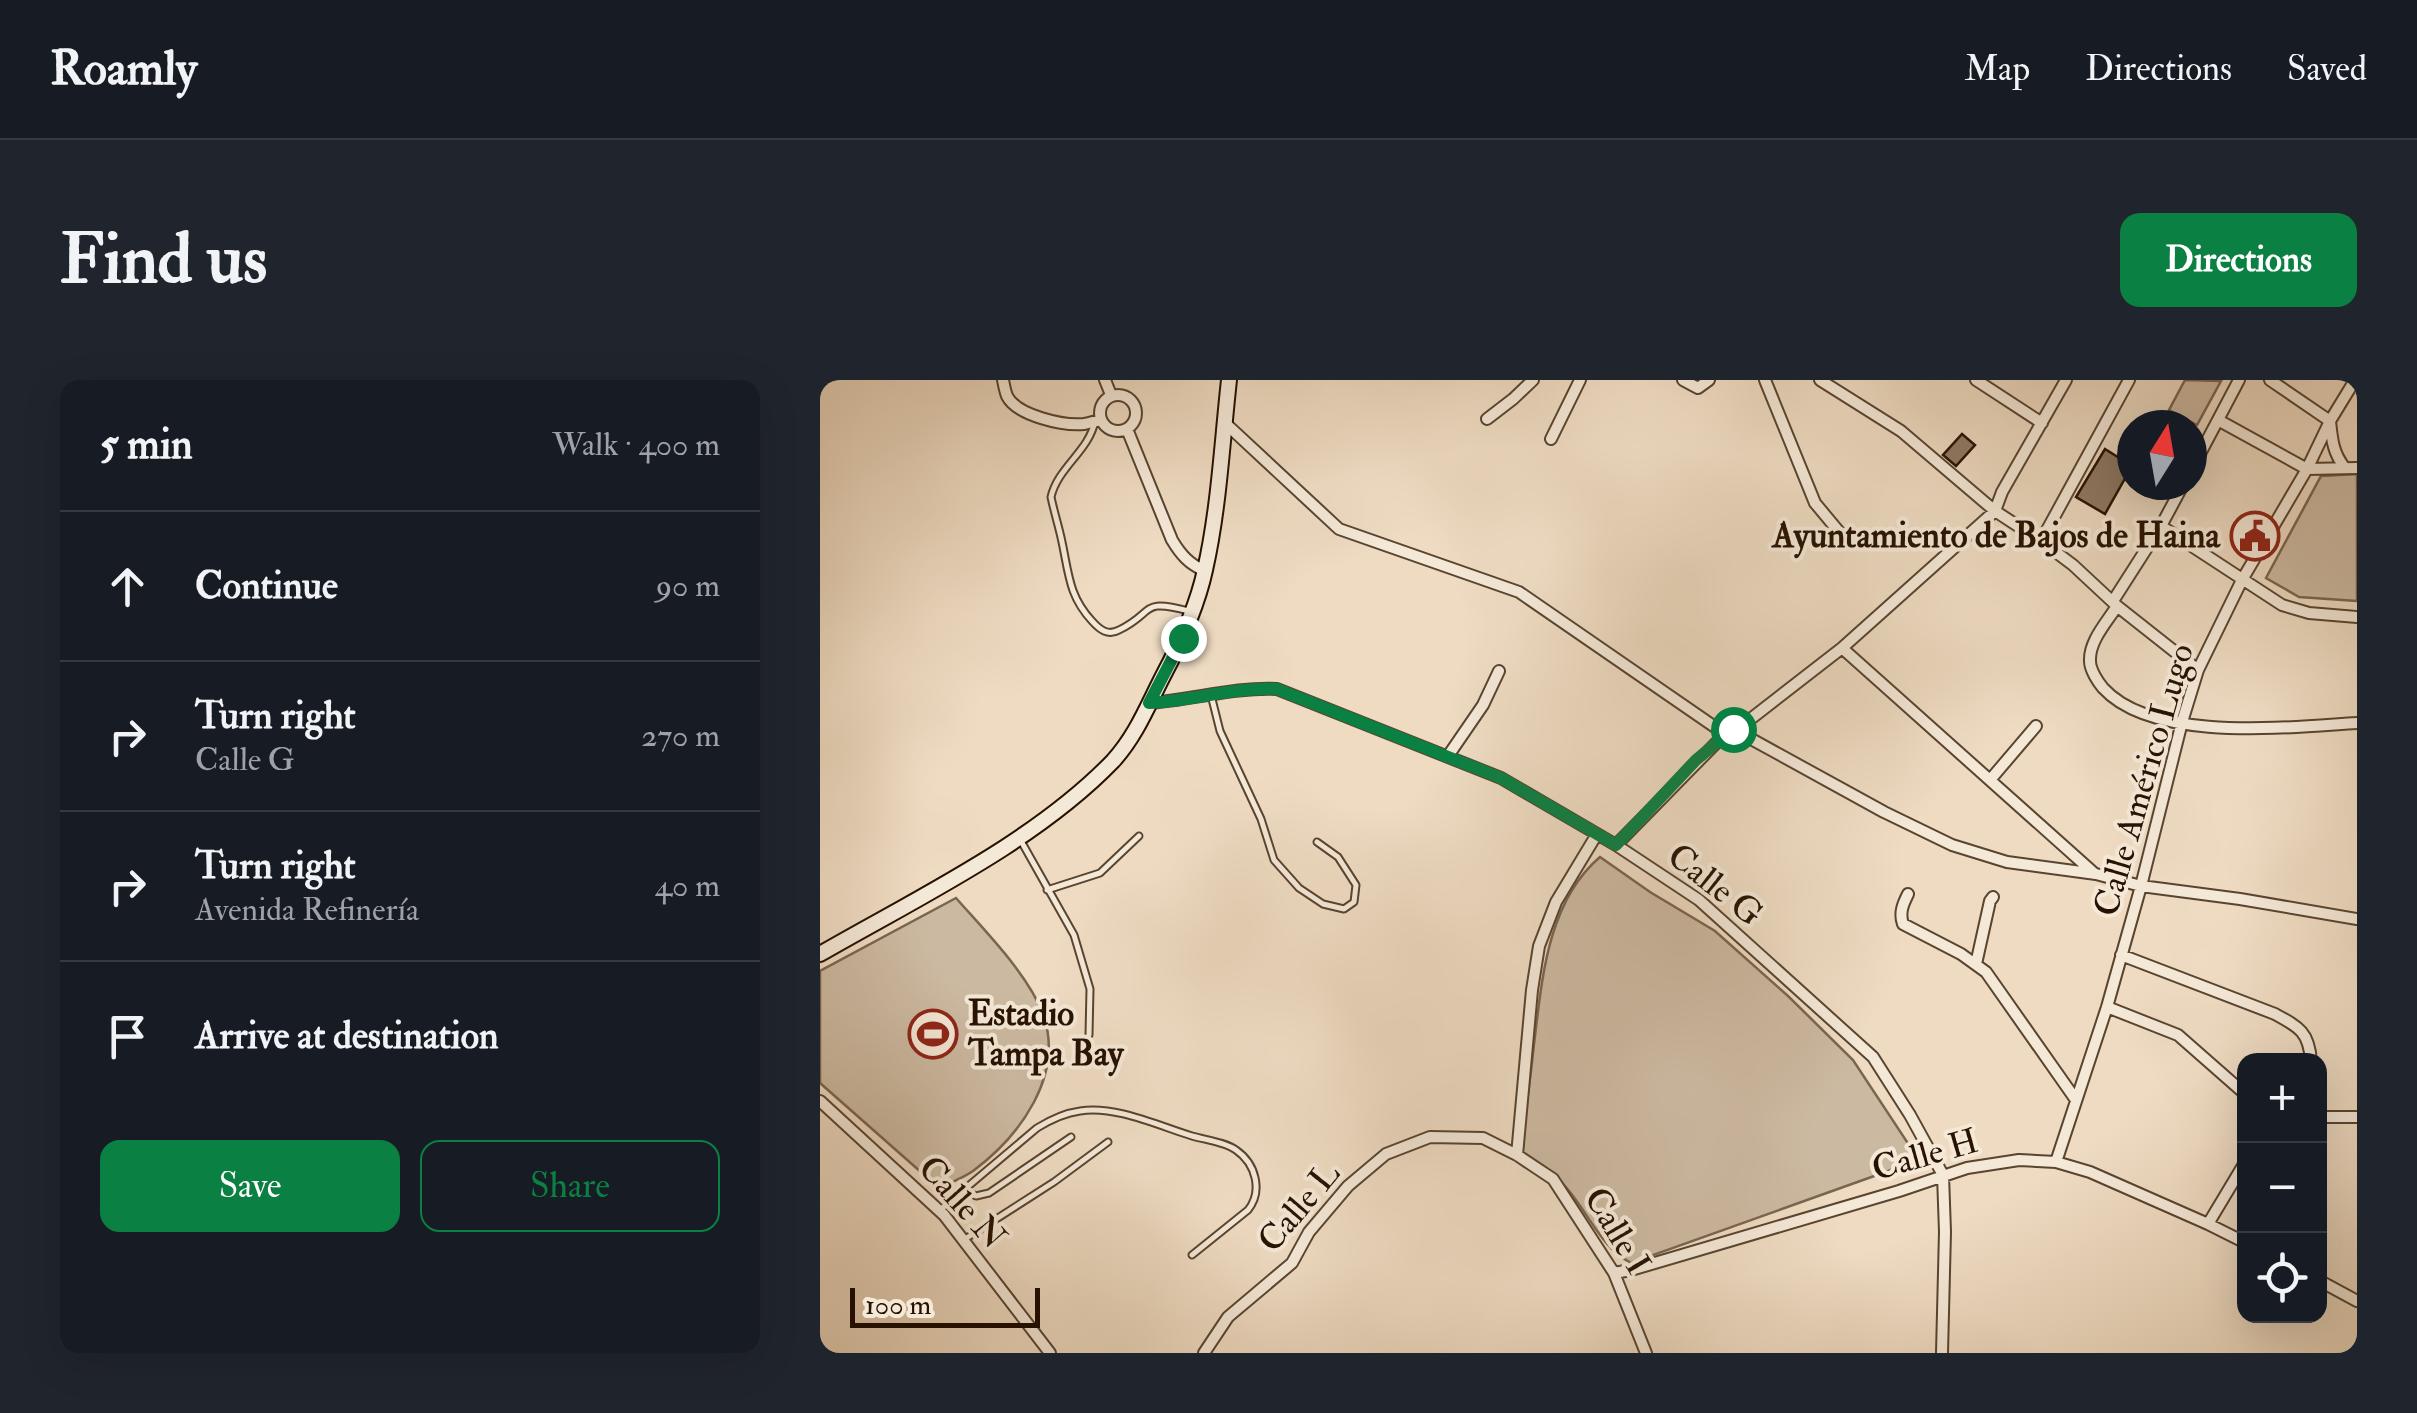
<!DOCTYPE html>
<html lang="en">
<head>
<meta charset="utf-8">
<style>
	:root { --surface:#171b24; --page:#20242c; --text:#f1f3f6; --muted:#9ea1a6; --line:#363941; --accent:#0b8043 }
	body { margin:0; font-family:"IM FELL Double Pica",serif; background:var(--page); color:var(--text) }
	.controls { position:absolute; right:30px; bottom:30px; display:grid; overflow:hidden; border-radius:20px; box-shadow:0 10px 40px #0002 }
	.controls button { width:90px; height:90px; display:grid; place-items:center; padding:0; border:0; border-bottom:2px solid var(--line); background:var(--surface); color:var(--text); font:50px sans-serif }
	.compass { position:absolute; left:1297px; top:30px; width:90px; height:90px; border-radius:50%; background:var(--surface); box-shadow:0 10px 40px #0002; rotate:11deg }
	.scale { position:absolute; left:30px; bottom:25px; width:190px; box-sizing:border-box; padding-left:10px; border:5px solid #271100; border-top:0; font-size:28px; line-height:35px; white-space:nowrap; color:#271100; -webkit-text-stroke:8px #f4e8d7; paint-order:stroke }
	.stop { position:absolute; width:30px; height:30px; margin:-22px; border:8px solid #0b8043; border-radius:50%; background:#fff }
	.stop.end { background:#0b8043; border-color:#fff; box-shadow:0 2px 10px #0008 }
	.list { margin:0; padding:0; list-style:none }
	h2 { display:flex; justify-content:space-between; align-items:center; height:130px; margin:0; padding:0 40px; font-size:42px }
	h2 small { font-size:32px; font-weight:400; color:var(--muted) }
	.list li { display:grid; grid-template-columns:65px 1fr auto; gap:30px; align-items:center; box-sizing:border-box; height:150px; padding:0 40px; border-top:2px solid var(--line) }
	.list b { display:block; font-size:38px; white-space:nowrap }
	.list p { margin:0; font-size:32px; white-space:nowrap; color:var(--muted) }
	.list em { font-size:32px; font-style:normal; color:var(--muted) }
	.actions { display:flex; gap:20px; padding:30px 40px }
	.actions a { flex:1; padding:22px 0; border:2px solid var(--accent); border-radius:20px; text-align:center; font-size:35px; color:var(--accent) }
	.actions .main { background:var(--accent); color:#fff }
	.icon { flex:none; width:55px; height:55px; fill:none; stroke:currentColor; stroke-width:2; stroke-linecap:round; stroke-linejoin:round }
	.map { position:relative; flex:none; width:1537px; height:973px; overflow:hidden; border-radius:20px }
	header { display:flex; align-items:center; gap:60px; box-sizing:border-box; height:140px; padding:0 50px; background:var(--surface); border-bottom:2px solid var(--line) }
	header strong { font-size:48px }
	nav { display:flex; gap:55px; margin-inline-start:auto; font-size:35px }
	.intro { display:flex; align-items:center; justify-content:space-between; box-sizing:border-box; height:240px; padding:0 60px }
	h1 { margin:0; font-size:70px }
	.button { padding:25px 45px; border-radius:20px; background:var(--accent); color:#fff; font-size:35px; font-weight:700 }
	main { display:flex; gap:60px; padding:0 60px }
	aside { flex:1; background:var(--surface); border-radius:20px; box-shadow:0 10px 40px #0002 }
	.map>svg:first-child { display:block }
	.green { fill:#ccb9a1; stroke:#7a6550; stroke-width:2.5 }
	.building { fill:#8e7a65; stroke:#271100; stroke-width:2.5 }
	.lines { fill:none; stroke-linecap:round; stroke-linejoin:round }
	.service-casing { stroke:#594430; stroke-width:9 }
	.minor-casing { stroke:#594430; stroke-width:14 }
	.secondary-casing { stroke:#271100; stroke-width:18 }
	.service { stroke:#f4e8d7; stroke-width:5 }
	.minor { stroke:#f4e8d7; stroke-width:10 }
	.secondary { stroke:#f4e8d7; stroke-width:14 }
	.route { stroke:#0b8043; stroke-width:12 }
	.labels { text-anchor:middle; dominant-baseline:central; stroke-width:8; stroke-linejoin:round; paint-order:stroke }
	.poi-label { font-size:35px; font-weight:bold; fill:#271100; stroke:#f4e8d7; text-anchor:end }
	.street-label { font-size:35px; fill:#271100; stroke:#f4e8d7 }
</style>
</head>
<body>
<header>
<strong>Roamly</strong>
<nav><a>Map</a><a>Directions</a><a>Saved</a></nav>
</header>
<div class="intro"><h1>Find us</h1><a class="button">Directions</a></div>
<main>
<aside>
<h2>5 min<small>Walk · 400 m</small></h2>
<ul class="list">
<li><svg class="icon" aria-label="ahead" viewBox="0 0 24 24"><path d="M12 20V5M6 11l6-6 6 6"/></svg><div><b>Continue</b></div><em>90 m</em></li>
<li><svg class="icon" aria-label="right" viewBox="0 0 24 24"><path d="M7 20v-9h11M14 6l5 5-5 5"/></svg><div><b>Turn right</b><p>Calle G</p></div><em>270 m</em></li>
<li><svg class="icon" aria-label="right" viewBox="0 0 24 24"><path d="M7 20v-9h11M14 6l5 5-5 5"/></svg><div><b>Turn right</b><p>Avenida Refinería</p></div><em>40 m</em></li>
<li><svg class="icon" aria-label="arrive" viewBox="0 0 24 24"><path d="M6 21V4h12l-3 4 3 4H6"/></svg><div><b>Arrive at destination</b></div></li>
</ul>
<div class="actions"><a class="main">Save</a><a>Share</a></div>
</aside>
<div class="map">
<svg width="1537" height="973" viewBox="0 0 1537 973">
	<rect width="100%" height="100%" fill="#eedbc2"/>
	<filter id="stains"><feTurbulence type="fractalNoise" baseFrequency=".002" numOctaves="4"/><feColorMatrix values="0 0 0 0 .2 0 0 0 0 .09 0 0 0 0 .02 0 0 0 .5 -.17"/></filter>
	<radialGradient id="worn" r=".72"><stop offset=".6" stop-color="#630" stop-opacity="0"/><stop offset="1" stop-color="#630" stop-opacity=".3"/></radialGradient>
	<path class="green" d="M1365 0 1401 1 1377 45 1349 30Z
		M1537 94V221L1479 217 1446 198 1501 96Z
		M780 477 830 512 895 551 968 616 1033 680 1099 780 811 883C778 866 766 826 740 801 729 790 713 782 701 773 705 737 710 701 714 664 722 600 727 522 780 477Z
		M136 518C164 550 208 594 223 634 245 695 200 756 153 791 143 798 130 803 119 808L0 703V591Z"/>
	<path class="building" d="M1142 54 1155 65 1136 86 1123 75Z
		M1285 69 1312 86 1285 134 1256 117Z"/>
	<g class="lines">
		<g class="service-casing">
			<path id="service" d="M275 41C269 71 238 87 231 117 234 132 239 147 242 162 249 195 249 216 272 241 280 250 288 256 299 250 336 232 319 218 369 231
				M391 315 400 351 441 439 454 480 479 508 503 524 524 529 534 522 536 505 518 477 497 462
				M201 461 254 555 270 609 269 655
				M227 510 280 493 319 456
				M144 810 156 816 169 813 251 757
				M120 830 217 748C230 740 245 733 260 731 295 725 339 746 372 756 386 760 405 762 416 770 436 784 443 811 428 830L372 875
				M145 859 234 802 288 762"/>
		</g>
		<g class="minor-casing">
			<path id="minor" d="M183 0C184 5 185 11 187 16 197 36 244 46 264 44 270 43 275 41 281 40
				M285 0 291 15
				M863 0 878 8 889 0
				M945 0 995 123 1020 153
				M1000 0 1081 51 1175 131 1221 161 1253 185 1297 226 1378 290
				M1156 0 1222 43
				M1450 0 1510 41C1512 60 1513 73 1525 88
				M280 33a18 18 0 1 1 36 0a18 18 0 1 1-36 0Z
				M667 39 693 19 713 0
				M1398 40 1487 89 1537 88
				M404 42 519 149 699 212 905 354
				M307 49 352 160C361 175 369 184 385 191
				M731 59 760 0
				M1372 89 1419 0
				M1341 146 1462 225 1489 233 1537 237
				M1221 161 1309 0
				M1293 221 1341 146 1363 105
				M1297 226C1287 242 1269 261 1270 281 1270 290 1278 302 1283 308 1333 363 1469 347 1537 343
				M1022 268 1275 494
				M329 323C372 320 414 307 457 309L681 398 796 465 879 520 1053 677 1090 735 1123 795 1125 852 1122 973
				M913 349 1064 432 1132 465 1187 482 1276 494 1321 506 1420 519 1537 539
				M628 376 663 325 679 291
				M1170 400 1216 346
				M796 465 905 354 928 341 1022 268 1175 131 1182 112 1246 0
				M1088 514C1083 524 1079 533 1083 544L1141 574 1166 592 1256 720
				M1301 575 1455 634C1479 647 1489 652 1491 681
				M1156 584 1170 521 1173 517
				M1287 627 1358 655 1424 713
				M0 721 124 835 230 973
				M1500 737H1537
				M697 775 712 610 719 566 736 522 777 454
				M1236 782 1287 627 1321 506 1362 342 1378 290 1422 200 1487 89 1510 41 1535 0
				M1388 844 1424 784
				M794 893 811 890 1079 811 1147 788 1199 780 1236 782 1270 792 1388 844 1424 862
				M1500 901 1537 921
				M384 973 408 937 472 883 489 852 528 806 566 774 610 757 663 758 697 775 733 799 794 893 826 973"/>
		</g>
		<g class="secondary-casing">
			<path id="secondary" d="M0 574C97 518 215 462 293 381 316 356 328 325 343 296 361 262 377 227 385 190 399 128 402 63 409 0"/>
		</g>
		<use href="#service" class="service"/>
		<use href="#minor" class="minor"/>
		<use href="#secondary" class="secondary"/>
	</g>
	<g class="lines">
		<path class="route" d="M363 258 329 323C372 321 414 307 457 309L681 398 796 465 876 380 913 349"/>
	</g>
	<defs>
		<g id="civic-ring" transform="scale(2.5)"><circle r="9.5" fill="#f4e8d7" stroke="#8f2418" stroke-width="1.5"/><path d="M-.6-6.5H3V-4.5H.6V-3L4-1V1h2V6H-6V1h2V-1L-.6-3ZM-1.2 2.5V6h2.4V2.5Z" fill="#8f2418"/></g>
		<g id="stadium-ring" transform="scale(2.5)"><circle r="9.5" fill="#f4e8d7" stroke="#8f2418" stroke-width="1.5"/><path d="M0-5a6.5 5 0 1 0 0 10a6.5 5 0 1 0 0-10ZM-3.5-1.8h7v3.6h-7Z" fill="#8f2418"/></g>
	</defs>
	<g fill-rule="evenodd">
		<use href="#civic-ring" x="1435" y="156"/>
		<use href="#stadium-ring" x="113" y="654"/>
	</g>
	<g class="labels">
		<g class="poi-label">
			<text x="1400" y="156">Ayuntamiento de Bajos de Haina</text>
			<text x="148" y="634" text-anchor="start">Estadio<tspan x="148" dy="40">Tampa Bay</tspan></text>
		</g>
		<g class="street-label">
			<text transform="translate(1324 400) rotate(-74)">Calle Américo Lugo</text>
			<text transform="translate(895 505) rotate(38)">Calle G</text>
			<text transform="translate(1105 775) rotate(-16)">Calle H</text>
			<text transform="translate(142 823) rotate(48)">Calle N</text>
			<text transform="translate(479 827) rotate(-50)">Calle L</text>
			<text transform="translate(797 851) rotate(59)">Calle I</text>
		</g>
	</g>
	<rect width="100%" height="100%" filter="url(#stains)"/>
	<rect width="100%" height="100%" fill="url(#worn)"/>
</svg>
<div class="controls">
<button>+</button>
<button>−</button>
<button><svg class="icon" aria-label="locate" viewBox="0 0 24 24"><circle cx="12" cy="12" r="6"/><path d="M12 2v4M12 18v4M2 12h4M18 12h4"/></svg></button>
</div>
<svg class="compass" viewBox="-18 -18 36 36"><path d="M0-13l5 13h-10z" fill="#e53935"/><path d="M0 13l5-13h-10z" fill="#9ea1a6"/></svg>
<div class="scale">100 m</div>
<div class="stop" style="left:913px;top:349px"></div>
<div class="stop end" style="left:363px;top:258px"></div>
</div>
</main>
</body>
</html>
